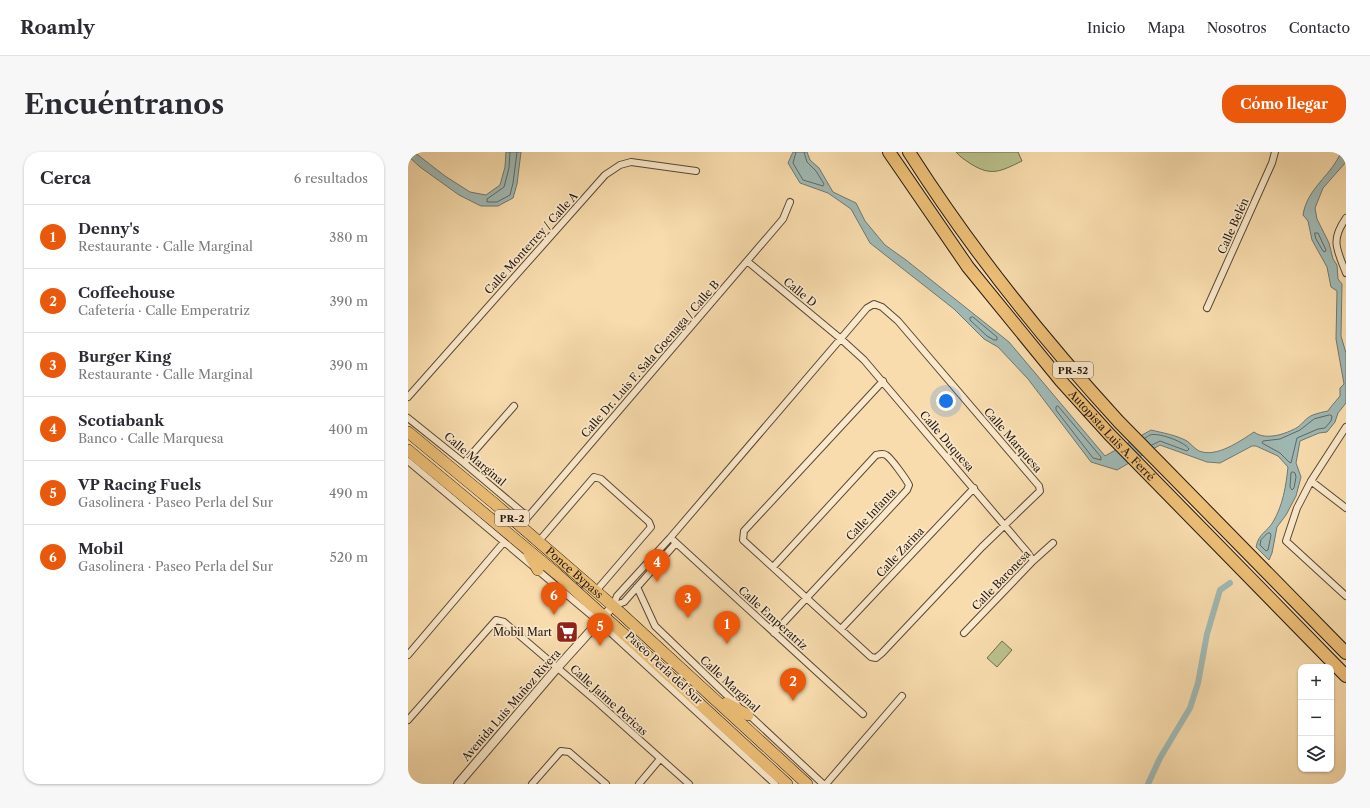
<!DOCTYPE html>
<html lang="es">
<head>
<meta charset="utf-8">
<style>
	:root { --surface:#fff; --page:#f7f7f7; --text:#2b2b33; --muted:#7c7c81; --line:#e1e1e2; --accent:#ea580c }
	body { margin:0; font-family:"Libre Caslon Text",serif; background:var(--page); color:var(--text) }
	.controls { position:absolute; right:12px; bottom:12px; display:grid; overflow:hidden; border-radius:8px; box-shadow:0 1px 3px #0004 }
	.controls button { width:36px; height:36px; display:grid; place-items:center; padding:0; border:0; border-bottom:1px solid var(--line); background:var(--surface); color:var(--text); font:20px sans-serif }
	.you { position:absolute; left:538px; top:249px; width:14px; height:14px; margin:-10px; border:3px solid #fff; border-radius:50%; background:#1a73e8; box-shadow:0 0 0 6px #1a73e833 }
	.badge { display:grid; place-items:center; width:26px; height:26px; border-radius:50%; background:var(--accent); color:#fff; font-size:13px; font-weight:700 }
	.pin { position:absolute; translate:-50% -33px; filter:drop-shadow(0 1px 2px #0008) }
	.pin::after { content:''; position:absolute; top:21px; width:14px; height:12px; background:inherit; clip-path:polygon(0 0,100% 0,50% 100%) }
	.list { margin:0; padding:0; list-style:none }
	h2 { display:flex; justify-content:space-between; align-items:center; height:52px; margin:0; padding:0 16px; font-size:17px }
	h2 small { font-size:13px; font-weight:400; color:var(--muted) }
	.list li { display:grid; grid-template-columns:26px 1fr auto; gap:12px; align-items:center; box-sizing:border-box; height:64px; padding:0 16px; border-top:1px solid var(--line) }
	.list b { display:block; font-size:15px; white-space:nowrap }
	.list p { margin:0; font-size:13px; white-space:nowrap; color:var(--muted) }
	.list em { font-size:13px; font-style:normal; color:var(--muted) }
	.icon { flex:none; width:22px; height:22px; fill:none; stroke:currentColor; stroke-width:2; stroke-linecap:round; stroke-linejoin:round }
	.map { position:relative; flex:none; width:938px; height:632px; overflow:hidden; border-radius:16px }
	header { display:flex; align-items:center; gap:24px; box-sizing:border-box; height:56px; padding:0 20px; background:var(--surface); border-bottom:1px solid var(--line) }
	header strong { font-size:19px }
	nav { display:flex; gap:22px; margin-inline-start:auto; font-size:14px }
	.intro { display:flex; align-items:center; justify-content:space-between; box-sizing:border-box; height:96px; padding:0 24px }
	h1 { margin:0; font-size:28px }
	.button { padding:10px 18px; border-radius:16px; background:var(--accent); color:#fff; font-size:14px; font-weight:700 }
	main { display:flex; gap:24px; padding:0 24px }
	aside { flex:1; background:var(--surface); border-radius:16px; box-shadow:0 1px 3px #0004 }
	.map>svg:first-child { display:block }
	.green { fill:#bac18c; stroke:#6f6c4e }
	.water { fill:#a0b9b4; stroke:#6e7872 }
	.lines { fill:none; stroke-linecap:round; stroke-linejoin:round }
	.shore { stroke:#626862; stroke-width:1 }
	.canal { stroke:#a0b9b4; stroke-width:6 }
	.minor-casing { stroke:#594837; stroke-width:8 }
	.tertiary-casing { stroke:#594837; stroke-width:10 }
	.trunk-casing { stroke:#241710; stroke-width:12 }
	.motorway-casing { stroke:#241710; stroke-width:14 }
	.minor { stroke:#fae8ca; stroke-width:6 }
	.tertiary { stroke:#fae8ca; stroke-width:8 }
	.trunk { stroke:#ecbe76; stroke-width:11 }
	.motorway { stroke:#ecbe76; stroke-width:12 }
	.labels { text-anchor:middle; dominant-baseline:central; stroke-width:3.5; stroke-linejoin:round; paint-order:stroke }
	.shield { fill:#fae8ca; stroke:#645648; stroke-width:1 }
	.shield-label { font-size:10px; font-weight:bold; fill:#241710 }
	.street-label { font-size:11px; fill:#241710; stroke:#fae8ca }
	.poi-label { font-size:11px; fill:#241710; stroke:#fae8ca; text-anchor:end }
</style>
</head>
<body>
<header>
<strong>Roamly</strong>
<nav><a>Inicio</a><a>Mapa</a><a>Nosotros</a><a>Contacto</a></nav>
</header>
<div class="intro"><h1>Encuéntranos</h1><a class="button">Cómo llegar</a></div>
<main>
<aside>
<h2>Cerca<small>6 resultados</small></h2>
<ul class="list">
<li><span class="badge">1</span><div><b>Denny's</b><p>Restaurante · Calle Marginal</p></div><em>380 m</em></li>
<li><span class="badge">2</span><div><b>Coffeehouse</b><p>Cafetería · Calle Emperatriz</p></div><em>390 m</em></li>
<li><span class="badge">3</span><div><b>Burger King</b><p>Restaurante · Calle Marginal</p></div><em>390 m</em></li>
<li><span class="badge">4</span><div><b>Scotiabank</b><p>Banco · Calle Marquesa</p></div><em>400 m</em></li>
<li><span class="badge">5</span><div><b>VP Racing Fuels</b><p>Gasolinera · Paseo Perla del Sur</p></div><em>490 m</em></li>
<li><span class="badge">6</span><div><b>Mobil</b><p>Gasolinera · Paseo Perla del Sur</p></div><em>520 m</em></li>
</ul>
</aside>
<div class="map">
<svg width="938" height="632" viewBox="0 0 938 632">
	<rect width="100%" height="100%" fill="#f8dcad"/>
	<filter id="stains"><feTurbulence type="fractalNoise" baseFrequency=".005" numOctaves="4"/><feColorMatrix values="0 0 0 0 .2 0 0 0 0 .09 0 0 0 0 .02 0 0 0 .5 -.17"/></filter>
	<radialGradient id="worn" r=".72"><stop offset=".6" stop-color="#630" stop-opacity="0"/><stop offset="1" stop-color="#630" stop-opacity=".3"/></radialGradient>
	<path class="green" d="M548 0H610L614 9C593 19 584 25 563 12 557 8 552 5 548 0Z
		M594 489 604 498 589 515 579 506Z"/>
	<path class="water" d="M0 0H6L37 24 62 40 78 43 92 33 97 15 98 0H113L109 32 105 46 90 54H73L51 43 12 15 0 4Z
		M385 0H399L402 8 411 16 425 40 448 51 457 69 477 93 498 108 601 190 697 304 743 278C755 281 768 283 779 289 783 292 787 297 791 299 809 306 832 289 846 280 858 289 878 282 890 275 895 271 899 265 905 263 910 261 915 260 920 259L922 256 932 244V236L936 232 928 187 929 139 923 135 919 115 904 88 900 69 895 63C899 36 924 23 933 0H938V10L915 36 907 56 909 67 921 91 925 107 929 113 930 127 934 132 933 184 938 201V251L930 261 927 270 919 280 911 281 892 289 888 311 893 325 888 344 878 363 869 375 864 401 861 408 848 395C851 381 858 381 865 370 875 353 878 334 880 315L870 304 848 294H844L812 311 799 310 752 293 709 318 683 310 620 227 590 195 576 187 546 157 462 91 443 57 420 41 392 31 380 11Z"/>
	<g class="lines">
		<path class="shore" d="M102 0 101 16 96 35 79 47V50H89L102 43 105 31 109 0
			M388 0 385 11 395 28 415 34 416 32 408 19 399 10 396 0
			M907 81H910L918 98 917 100 915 99 908 87Z
			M565 165 589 185V188H586L579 184 562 168V166Z
			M650 254 693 305V308L685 306 648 258V255Z
			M922 263 924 264 923 269 917 276 910 277 889 286 883 311 881 310 872 301 854 291 855 289 872 287 892 278 906 267Z
			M737 286C739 285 740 284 742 283 750 280 777 290 781 297L779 299 752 289 744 293
			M885 320 887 321 888 325 886 336 884 338 882 335 883 321Z
			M860 381H862L863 383 860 398 858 399 852 393 853 388Z"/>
		<path class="canal" d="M740 632 752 606 782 556 790 531 799 482 812 438 822 431"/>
		<g class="minor-casing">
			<path id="minor" d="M938 66C922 89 929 97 938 121
				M339 109 433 187 456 208 620 401 625 409
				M799 156 864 11 867 0
				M0 245 197 23 212 13 223 10 288 19
				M0 266 56 311 120 365
				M938 275 903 329 889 356 878 389 938 444
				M0 309 190 469 367 632
				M56 311 106 254
				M903 329 938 356
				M113 373 375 67 382 50
				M265 388 455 562
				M131 389 186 325 193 327 241 370 243 375 188 439
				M268 391 216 450 205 454 209 444 262 386 459 156 466 152 474 155 490 169 631 334 632 339 574 395 474 501 468 506 463 505 335 388 336 379 475 229
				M365 415 468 303C472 302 475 301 478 303 483 306 498 327 501 333L499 338 366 481
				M229 435 247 474 330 554
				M433 477 566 336
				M556 481 625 409 645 391
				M0 503 96 390
				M339 561 415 632
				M0 568 88 468 96 470 187 548 281 632
				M124 632 153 599 161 600 198 632
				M231 632 252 607
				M418 632 494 544"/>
		</g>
		<g class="tertiary-casing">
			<path id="tertiary" d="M50 632 149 516 205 454"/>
		</g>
		<g class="trunk-casing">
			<g id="trunk">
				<path id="s1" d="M0 280 87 352 205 454 399 632"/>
				<path d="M0 298 149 422 230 495 379 632"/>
				<path d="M121 402 130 418"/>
				<path d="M318 551 340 563"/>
			</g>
		</g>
		<g class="motorway-casing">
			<g id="motorway">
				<path id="s2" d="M481 0 560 115 653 229 701 282 938 524"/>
				<path d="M501 0C562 96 634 186 711 270L938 501"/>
			</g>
		</g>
		<use href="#minor" class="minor"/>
		<use href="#tertiary" class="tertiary"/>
		<use href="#trunk" class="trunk"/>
		<use href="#motorway" class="motorway"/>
	</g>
	<defs>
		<g id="supermarket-square" transform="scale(1.15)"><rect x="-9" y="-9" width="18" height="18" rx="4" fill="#8f2418" stroke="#fae8ca"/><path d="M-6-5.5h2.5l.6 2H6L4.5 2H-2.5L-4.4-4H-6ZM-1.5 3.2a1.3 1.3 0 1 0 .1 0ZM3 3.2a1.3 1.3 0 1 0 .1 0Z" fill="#fff"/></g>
	</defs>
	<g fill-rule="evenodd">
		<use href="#supermarket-square" x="159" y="480"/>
	</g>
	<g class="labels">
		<g class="shield">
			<rect x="645" y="210" width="40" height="16" rx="3"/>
			<rect x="87" y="358" width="34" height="16" rx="3"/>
		</g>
		<g class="shield-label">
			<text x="665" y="218">PR-52</text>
			<text x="104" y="366">PR-2</text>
		</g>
		<g class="street-label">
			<text transform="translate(825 74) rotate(-66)">Calle Belén</text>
			<text transform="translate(123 91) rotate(-48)">Calle Monterrey / Calle A</text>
			<text transform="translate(392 140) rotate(39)">Calle D</text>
			<text transform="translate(242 207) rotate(-49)">Calle Dr. Luis F. Sala Goenaga / Calle B</text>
			<text stroke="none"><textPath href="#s2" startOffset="361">Autopista Luis A. Ferré</textPath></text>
			<text transform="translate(605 288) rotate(49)">Calle Marquesa</text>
			<text transform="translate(539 289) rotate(49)">Calle Duquesa</text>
			<text transform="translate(67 307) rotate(40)">Calle Marginal</text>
			<text transform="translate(463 362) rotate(-47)">Calle Infanta</text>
			<text transform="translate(492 400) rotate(-47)">Calle Zarina</text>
			<text stroke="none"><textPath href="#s1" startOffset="218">Ponce Bypass</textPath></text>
			<text transform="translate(593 428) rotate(-46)">Calle Baronesa</text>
			<text transform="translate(365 466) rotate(42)">Calle Emperatriz</text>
			<text transform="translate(256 516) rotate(43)">Paseo Perla del Sur</text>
			<text transform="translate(322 532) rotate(43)">Calle Marginal</text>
			<text transform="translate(201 548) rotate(42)">Calle Jaime Pericas</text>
			<text transform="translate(103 553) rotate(-49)">Avenida Luis Muñoz Rivera</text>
		</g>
		<g class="poi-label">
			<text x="144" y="480">Mobil Mart</text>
		</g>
	</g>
	<rect width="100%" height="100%" filter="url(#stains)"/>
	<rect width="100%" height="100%" fill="url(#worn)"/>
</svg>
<div class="controls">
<button>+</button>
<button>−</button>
<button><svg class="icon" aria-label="layers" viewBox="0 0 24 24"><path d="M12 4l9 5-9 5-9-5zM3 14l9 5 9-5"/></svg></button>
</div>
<div class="you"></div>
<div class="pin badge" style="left:319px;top:492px">1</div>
<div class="pin badge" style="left:385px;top:549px">2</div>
<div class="pin badge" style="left:280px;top:466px">3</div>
<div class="pin badge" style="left:249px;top:430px">4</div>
<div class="pin badge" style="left:192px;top:494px">5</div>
<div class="pin badge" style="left:146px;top:463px">6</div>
</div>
</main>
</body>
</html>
